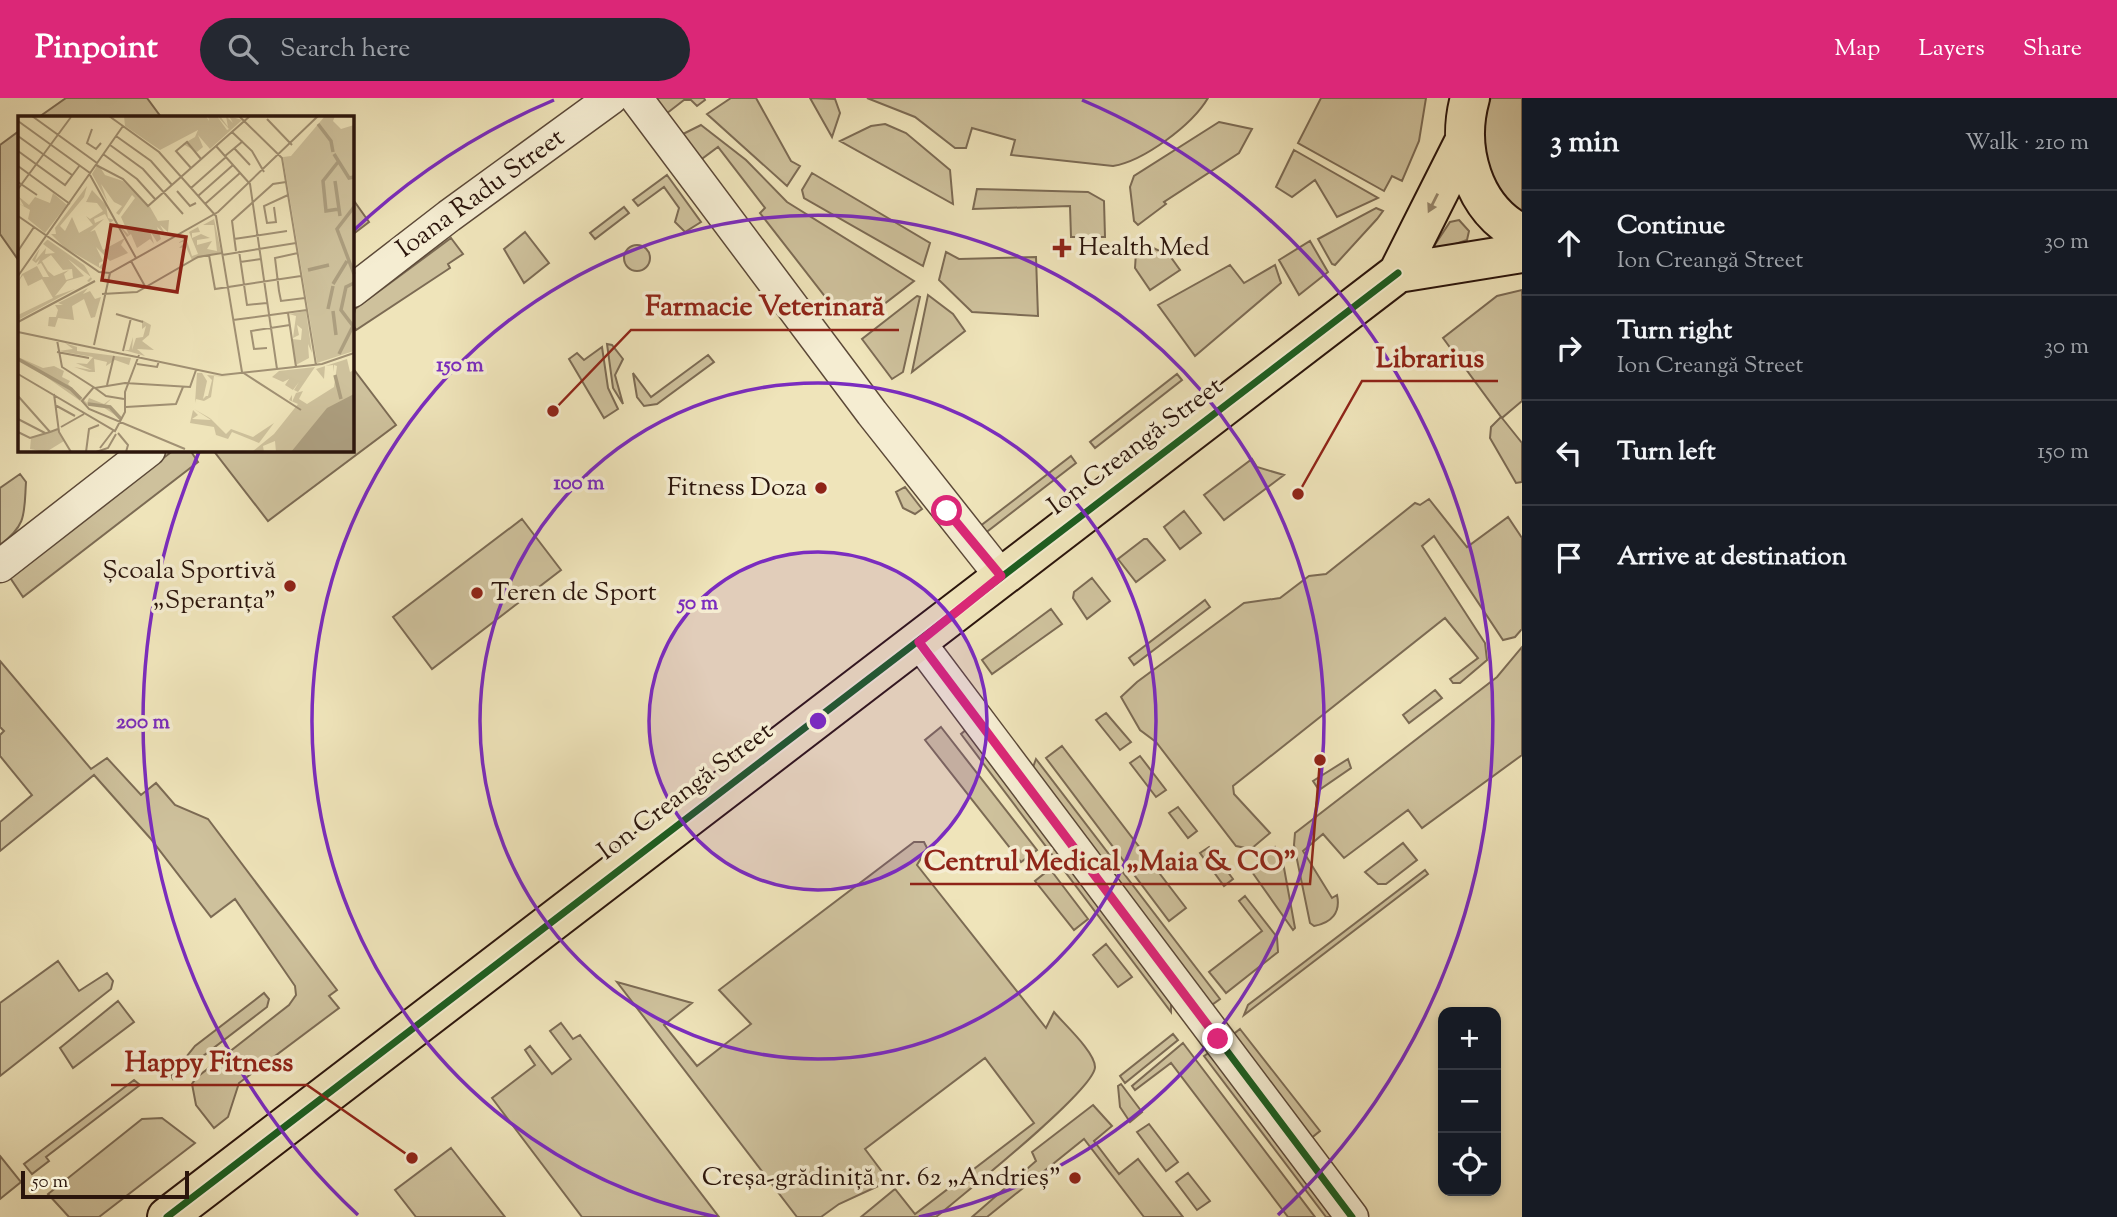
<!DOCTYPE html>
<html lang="en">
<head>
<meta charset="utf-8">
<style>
	:root { --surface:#171b24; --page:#242831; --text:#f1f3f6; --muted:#9ea1a6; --line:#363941; --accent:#db2777 }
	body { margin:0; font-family:"Sorts Mill Goudy",serif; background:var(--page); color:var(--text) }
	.controls { position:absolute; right:21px; bottom:21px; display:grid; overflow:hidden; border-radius:14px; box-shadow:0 4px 10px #0003 }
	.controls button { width:63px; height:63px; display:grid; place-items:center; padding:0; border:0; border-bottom:2px solid var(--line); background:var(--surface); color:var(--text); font:35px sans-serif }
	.scale { position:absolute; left:21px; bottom:18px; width:168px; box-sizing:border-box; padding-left:7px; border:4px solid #2b150c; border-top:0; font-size:19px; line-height:24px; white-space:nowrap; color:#2b150c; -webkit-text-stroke:5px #f5edd2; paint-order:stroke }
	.stop { position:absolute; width:21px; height:21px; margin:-16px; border:5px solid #db2777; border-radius:50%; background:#fff }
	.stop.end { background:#db2777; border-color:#fff; box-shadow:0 2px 7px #0008 }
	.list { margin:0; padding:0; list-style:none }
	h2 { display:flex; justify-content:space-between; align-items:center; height:91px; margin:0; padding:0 28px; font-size:30px }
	h2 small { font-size:23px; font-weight:400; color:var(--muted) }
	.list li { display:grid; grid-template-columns:46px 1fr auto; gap:21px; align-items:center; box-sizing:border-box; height:105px; padding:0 28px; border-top:2px solid var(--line) }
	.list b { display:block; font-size:26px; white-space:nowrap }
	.list p { margin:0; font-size:23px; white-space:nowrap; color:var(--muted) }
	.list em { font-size:23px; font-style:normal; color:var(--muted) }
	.icon { flex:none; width:38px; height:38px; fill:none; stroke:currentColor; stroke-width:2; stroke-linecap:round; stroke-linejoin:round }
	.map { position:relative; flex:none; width:1522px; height:1119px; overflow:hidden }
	header { display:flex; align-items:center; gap:42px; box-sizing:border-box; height:98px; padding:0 35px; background:var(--accent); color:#fff }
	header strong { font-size:33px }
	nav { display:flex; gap:38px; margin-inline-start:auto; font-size:24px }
	.search { width:490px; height:63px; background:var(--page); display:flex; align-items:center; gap:18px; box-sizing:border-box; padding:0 24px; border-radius:38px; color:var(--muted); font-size:26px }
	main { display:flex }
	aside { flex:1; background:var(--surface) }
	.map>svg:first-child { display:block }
	.green { fill:#cec19c; stroke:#7c6b54; stroke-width:2 }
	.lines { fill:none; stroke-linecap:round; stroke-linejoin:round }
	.minor-casing { stroke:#5c4938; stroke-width:35 }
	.major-casing { stroke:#2b150c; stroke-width:42 }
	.minor { stroke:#f5edd2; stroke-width:32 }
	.major { stroke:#efe4ba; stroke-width:38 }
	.cycleway-casing { stroke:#f5edd2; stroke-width:11 }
	.cycleway { stroke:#1b5e20; stroke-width:7 }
	.oneway { fill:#97876c }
	.route { stroke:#db2777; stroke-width:9 }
	.ring { fill:none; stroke:#7b2cbf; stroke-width:3.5 }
	.poi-dot { fill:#8f2418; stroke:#f5edd2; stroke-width:2.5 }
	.labels { text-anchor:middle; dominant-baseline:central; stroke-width:7; stroke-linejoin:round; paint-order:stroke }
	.street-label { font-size:26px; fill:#2b150c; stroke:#f5edd2 }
	.poi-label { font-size:26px; fill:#2b150c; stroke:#f5edd2; text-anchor:end }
	.inset-river { fill:none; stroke:#ac9e7f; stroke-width:3.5 }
	.inset-road { fill:none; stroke:#a19174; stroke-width:2 }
	.view { fill:#8f2418; fill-opacity:0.15; stroke:#8f2418; stroke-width:3.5 }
	.inset-edge { fill:none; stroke:#2b150c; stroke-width:3.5 }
	.centre { fill:#7b2cbf; stroke:#f5edd2; stroke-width:3.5 }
	.ring-label { font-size:21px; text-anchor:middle; font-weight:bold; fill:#7b2cbf; stroke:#f5edd2; stroke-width:7; stroke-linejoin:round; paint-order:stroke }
	.leader { fill:none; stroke:#8f2418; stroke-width:2.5 }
	.callout-dot { fill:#8f2418; stroke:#f5edd2; stroke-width:2.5 }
	.callout-label { font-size:28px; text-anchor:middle; font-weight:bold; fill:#8f2418; stroke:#f5edd2; stroke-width:7; stroke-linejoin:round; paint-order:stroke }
</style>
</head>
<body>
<header>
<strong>Pinpoint</strong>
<div class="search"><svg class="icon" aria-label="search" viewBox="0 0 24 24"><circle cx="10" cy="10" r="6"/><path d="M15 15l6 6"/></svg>Search here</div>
<nav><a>Map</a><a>Layers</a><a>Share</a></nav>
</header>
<main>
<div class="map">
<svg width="1522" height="1119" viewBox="0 0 1522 1119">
	<rect width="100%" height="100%" fill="#efe4ba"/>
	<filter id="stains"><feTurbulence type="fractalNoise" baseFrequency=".00286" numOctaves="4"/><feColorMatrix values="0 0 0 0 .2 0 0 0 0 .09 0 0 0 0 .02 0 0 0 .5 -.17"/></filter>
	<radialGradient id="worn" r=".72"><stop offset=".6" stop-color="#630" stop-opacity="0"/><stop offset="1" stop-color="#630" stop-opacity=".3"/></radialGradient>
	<path class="green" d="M66 0H147L161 19H39Z
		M652 0H704L705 2 697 8 691 2H684L666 16Z
		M731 0H756L791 63 800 68 787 88 707 16Z
		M810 0 835 1 840 15 832 39Z
		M867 0H1208C1192 27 1144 63 1113 68L1011 57 1015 42 972 30 966 50H955L915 19Z
		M1321 0H1426L1419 43 1402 83 1392 78 1384 93 1298 45Z
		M1491 0H1522V113C1487 91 1471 37 1491 0Z
		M1219 24 1252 31 1239 55 1164 104 1166 106 1138 127 1134 123 1130 89 1134 78Z
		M885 26 906 35 950 72 953 106 840 43 871 28Z
		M701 27 746 62 787 104 914 183 866 220 856 207 843 217 827 201 760 115 765 110 718 49 699 63 681 37Z
		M19 33V163L0 136V47Z
		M1294 52 1378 100 1337 119 1315 82 1292 99 1276 89Z
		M812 75 930 145 923 168 804 100 802 92Z
		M667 77 701 124 685 134 675 124 679 110 664 89 638 108 633 102Z
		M977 91 1088 94 1104 103 1105 139H1071L1070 108 973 111Z
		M352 100 369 124 352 137Z
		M624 109 629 115 595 141 590 135Z
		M1376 110 1383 113 1377 121 1335 167 1332 166 1318 141Z
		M1459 122 1469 133 1467 142 1438 152 1434 148 1450 124Z
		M525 134 549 165 524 185 504 151Z
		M451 140 463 156 448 166 450 170 356 232 352 225 355 211Z
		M1310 143 1328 174 1299 197 1279 162Z
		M1145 146 1170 158 1180 172 1150 192 1135 170 1136 154Z
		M624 160a13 13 0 1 1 26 0a13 13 0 1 1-26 0Z
		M946 154 959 161 1036 159 1038 218 972 214 939 182Z
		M1230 167 1244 185 1275 167 1281 185 1195 258 1158 207Z
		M1522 192V303L1502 320 1522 345V384L1516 385 1490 340 1491 329 1501 319 1443 240 1497 198Z
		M928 197 953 216 965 233 912 274Z
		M917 198 920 199 903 274 892 281 862 241Z
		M607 246 612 247 623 261 615 277 623 306 613 290Z
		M602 249 608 290 618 311 604 320 569 261 577 255 584 262Z
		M708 257 714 264 657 306 644 308 637 299 633 275 651 299Z
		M352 269 396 327 268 423 213 352H352Z
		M1177 276 1182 282 1095 350 1090 344Z
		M174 352H190L198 364 23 499 9 478 14 472Z
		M1071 358 1076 365 984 436 979 429Z
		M1252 361 1257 369 1284 377 1224 422 1204 397Z
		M20 376 26 384C24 416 27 427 0 447V390Z
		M905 389 922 411 915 416 903 410 896 394Z
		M1429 401 1467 449 1508 419 1522 440V531L1515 539 1503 542 1434 438 1422 448 1485 545 1487 562 1460 585H1453L1450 581 1478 560 1445 520 1233 688 1234 696 1270 735 1251 751 1236 748 1156 644 1140 632 1121 599 1137 584 1244 505 1280 500 1309 478 1326 476 1415 405 1420 407Z
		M1184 413 1201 435 1180 451 1164 429Z
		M522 421 561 472 432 571 393 519Z
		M1144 441H1147L1165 462 1136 484 1118 461Z
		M1092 480 1110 503 1087 521 1073 500 1074 494Z
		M1205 502 1210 509 1134 567 1129 560Z
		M1051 511 1062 526 992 576 982 562Z
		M1522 549V657L1422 730 1408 712 1344 760 1323 736 1303 753 1332 800 1337 797C1341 815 1331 825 1314 828L1310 825 1294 747 1295 735 1497 579Z
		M0 563 91 671 107 660 141 697 156 685 175 707 208 721 337 892 329 898 339 910 239 985 228 1019 214 1030 196 1007 192 986 196 980 289 907 296 897 295 888 235 801 211 819 150 740 94 677 0 753V724L32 697 0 658V637L4 633 0 629Z
		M1435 592 1442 600 1409 625 1403 617Z
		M1106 615 1131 644 1120 652 1096 622Z
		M941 629 1037 752 1021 764 925 642Z
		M967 631 1171 901V914L961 636Z
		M1062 648 1186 810 1169 823 1046 660Z
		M1140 658 1166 692 1156 699 1130 665Z
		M1036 661 1220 901 1209 909 1032 672Z
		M1348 661 1351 670 1319 692 1313 683Z
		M1178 709 1197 733 1188 740 1169 715Z
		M914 744H924L927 750 917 767 1046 930 1054 914C1064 926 1095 954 1095 969 1095 992 960 1099 936 1119H861L895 1091 915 1116 1034 1025 985 960 865 1051 889 1083 839 1106 821 1119H797L617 884 692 905 664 927 697 968 751 926 719 892Z
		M1403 745 1417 762 1386 786H1378L1365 774Z
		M1209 749 1233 781 1224 788 1200 755Z
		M1275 749 1282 759 1295 830 1293 832 1252 774 1258 762Z
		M1050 771 1088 821 1074 832 1035 783Z
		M1425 772 1428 776 1244 917 1248 907Z
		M1245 798 1277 839 1278 854 1226 895 1209 874 1262 833 1239 803Z
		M1106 846 1132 879 1118 889 1093 857Z
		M58 863 79 893 107 875 113 883 111 891 0 978V905Z
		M264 895 269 901 267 909 173 981 171 978 195 948Z
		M118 903 134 924 73 970 60 950Z
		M561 925 573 941 580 937 719 1119H582L492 1000 535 967 525 952 530 948 552 976 571 961 550 933Z
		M1240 931 1320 1033 1310 1041 1230 939Z
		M1173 936 1178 942 1125 985 1120 978Z
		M1183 945 1315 1119H1288L1171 965 1135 992 1132 988Z
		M1210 954 1336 1119H1326L1204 958Z
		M134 982 140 987 46 1059 49 1063 32 1076 24 1066Z
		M1121 986 1142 1014 1130 1024 1120 1009 1118 988Z
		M1093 1007 1112 1028 1094 1043 1119 1076 1138 1061 1183 1119H1144L1084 1041 987 1119H972L1036 1063 1032 1054Z
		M162 1020 195 1045 99 1119H69L48 1096 142 1021Z
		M1149 1026 1178 1064 1166 1073 1137 1034Z
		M451 1050 505 1119H416L395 1092Z
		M0 1058 21 1084 0 1101Z
		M1188 1075 1210 1103 1197 1112 1176 1084Z"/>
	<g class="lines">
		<g class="minor-casing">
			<path id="minor" d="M636 0 872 315 1001 478
				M352 193 449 118 611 0
				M0 468 149 352
				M919 544 1352 1119"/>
		</g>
		<g class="major-casing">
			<path id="major" d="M1470 0C1456 50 1472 111 1522 136
				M1398 175 1522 155
				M167 1119 1398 175 1464 44"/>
		</g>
		<use href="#minor" class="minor"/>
		<use href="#major" class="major"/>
		<g class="cycleway-casing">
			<path id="cycleway" d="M919 544 1352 1119
				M167 1119 1398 175"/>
		</g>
		<use href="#cycleway" class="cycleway"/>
	</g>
	<defs><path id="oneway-solid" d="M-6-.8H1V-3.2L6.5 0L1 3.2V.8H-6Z" transform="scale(1.75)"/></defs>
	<use class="oneway" href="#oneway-solid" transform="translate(1433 105) rotate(117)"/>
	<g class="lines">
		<path class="route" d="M947 413 1001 478 919 544 1218 941"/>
	</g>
	<circle cx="818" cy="623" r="169" fill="#7b2cbf" fill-opacity=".12"/>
	<g class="ring">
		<circle cx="818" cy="623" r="169"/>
		<circle cx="818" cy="623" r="338"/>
		<path d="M717 1119A506 506 0 1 1 919 1119"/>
		<path d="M358 1117A675 675 0 0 1 199 354M353 133A675 675 0 0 1 554 2M1082 2A675 675 0 0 1 1278 1117"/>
	</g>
	<g class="poi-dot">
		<path d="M1058.5 139.5h7v7h7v7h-7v7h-7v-7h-7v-7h7z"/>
		<circle cx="821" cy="390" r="7"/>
		<circle cx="290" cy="488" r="7"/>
		<circle cx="477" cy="495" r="7"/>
		<circle cx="1075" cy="1080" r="7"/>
	</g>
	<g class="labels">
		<g class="street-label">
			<text transform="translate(481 96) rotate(-36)">Ioana Radu Street</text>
			<text transform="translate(1136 349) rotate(-37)">Ion Creangă Street</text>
			<text transform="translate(686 694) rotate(-37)">Ion Creangă Street</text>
		</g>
		<g class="poi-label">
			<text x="1078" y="150" text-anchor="start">Health Med</text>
			<text x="807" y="390">Fitness Doza</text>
			<text x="276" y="473">Școala Sportivă<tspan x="276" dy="30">„Speranța”</tspan></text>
			<text x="491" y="495" text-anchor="start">Teren de Sport</text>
			<text x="1061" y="1080">Creșa-grădiniță nr. 62 „Andrieș”</text>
		</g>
	</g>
	<g transform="translate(18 18)">
		<rect width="336" height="336" fill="#efe4ba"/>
		<path d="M106 0H188L191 5 190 0H199L209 14 211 13 201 2 202 0 210 11 208 0 215 7 211 0 224 4 192 33 180 19 185 31 179 36 165 28 177 21 180 14 142 34 107 10ZM307 0H317L315 5 323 13 336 9V235L299 247 265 41 273 40ZM80 48 87 59 105 65 132 91 140 105 151 104 150 116 142 109 148 119 139 111 143 123 139 126 132 115 136 128 132 123 119 132 113 118 109 121 100 108 111 119 103 101 117 82 114 79 101 99 98 97 104 90 96 86 83 68 90 87 74 58ZM69 70 66 81 42 110 47 115 54 101 61 117 75 109 68 100 72 103 85 95 79 87 68 86 74 74 88 89 90 102 96 104 92 107 87 98 76 103 77 107 86 103 72 116 77 114 85 134 107 122 103 129 110 137 92 145 78 131 85 145 81 147V151L87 145V155L47 132 33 118H38L37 112ZM35 77 49 89 27 117 10 103 12 94 0 87 6 90 0 80 11 89 17 81 32 87ZM196 103 203 136 174 144 168 131 161 132 168 125 160 127 168 122 174 140 180 138 171 116 180 111 182 116 174 117V122L183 118 192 122 179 124V129L194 125 189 133 199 135 196 109H185ZM29 124H30L66 149 68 152 74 163 71 166 69 165 73 161 50 143 66 160 49 165 37 180 57 173 0 204V199L35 182 24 163 10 170 5 159 0 166 4 158 19 150 25 161H31L23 147 19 149 22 143 18 147 14 144 22 132 17 145 28 132 27 138 37 137 25 128ZM33 139 45 154 54 153 55 162 48 164 46 158 51 154 36 160 30 155 24 145ZM70 172 65 178 72 175 77 183 83 181 77 201 73 202 66 183 54 190 56 204 40 202 37 211 30 210 31 201H38L40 194 37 189H45L40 187ZM288 195 294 237 290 228 291 242 278 249 274 223 283 224 284 213 279 209 281 219 275 222 278 200 271 198ZM124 204 133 209 131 219 124 225 136 234 119 233 127 240 106 234H111L115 221 114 234 118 222 125 221 128 210 124 213ZM47 227 59 231V235L113 242 111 249 97 244 88 250 89 246 76 243 77 256H71L56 251 74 254 58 247 69 248 75 241 40 235 55 233ZM0 241 25 252 36 250 46 255 44 261 52 265 50 268 69 287 71 282 86 288 94 282 87 289 103 303 82 289H68ZM329 243 332 256 336 254V336H258L257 325 245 330 246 336 235 335 256 318 280 288 271 284 274 279V286L278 277 285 275 281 283 289 288 316 271 319 250 316 249V256L315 249 307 250 306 263 298 253ZM297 251 280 276 276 274 281 266 275 274 267 269 271 263 265 266 254 261 261 255ZM179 257H184L189 265 185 283 188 280H190L194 264 189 259 215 261 196 260 193 281 186 285 178 283 177 287ZM176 293 190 301 193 303 208 318 213 313 235 321 256 307 241 327 214 316 210 323 198 319 196 311 172 307 175 294 180 299 174 303 193 304ZM40 314 46 325 28 336 12 333 13 322Z" fill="#cec19c" fill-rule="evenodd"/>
		<path d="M336 278V336H273L309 292Z" fill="#ac9e7f"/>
		<path class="inset-river" d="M300 8 313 25 315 36M316 38 331 62 336 61M320 46 305 65 308 95 321 93M317 65 322 100M336 91 319 113 336 158M290 154 311 149M315 168 329 145M310 193 315 170M315 195 318 219M321 238 335 210 323 194 328 171 336 167M0 243 53 273 63 283M317 259 323 283M70 288 92 291 103 303"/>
		<path class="inset-road" d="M14 0 79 47M91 0 141 36 198 100 224 256M221 0 264 42 298 249M249 3 274 29M0 5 72 57M74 13 69 27 78 33 83 27M214 16 234 35 246 56M0 20 54 59M98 20 133 45 154 69M92 29 125 53 165 98M198 30 232 68 259 253M216 32 232 49M0 35 47 69 62 49M85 38 119 63 137 83M207 40 225 25M78 49 105 63 130 90 232 0M0 50 52 88M173 52 158 35 169 26 183 43M72 59 118 142M0 66 19 79M173 72 208 41M0 73 53 1M159 75 172 90 178 87M180 80 215 49M187 88 222 57M256 91 258 106 249 107 246 90 270 79M0 100 81 156 92 157M216 123 269 115M0 135 16 111M218 135 214 105 255 68 268 66M221 135 229 189 249 187M280 137 257 142 261 175 263 185 287 182M191 139 197 173 283 160M204 139 278 127M113 145 128 172M222 146 243 143M0 160 105 10M84 178 119 176 180 141 204 137M270 197 278 251M98 198 125 206M215 204 289 194M0 206 77 165M0 216 204 259 304 248 336 237M39 224 44 251 77 272 107 267 172 271 178 254M76 229 92 157 200 96 300 0M249 232 236 233 233 215 272 209M105 235 113 202M39 236 71 242M119 248 139 251 141 245M224 256 283 294M0 258 97 315 107 296V276L121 239M89 269 96 240M76 271 64 285 71 293 167 333M77 272 88 280 106 283M36 278 41 316 53 336M0 280 32 316 40 313M37 289 57 300M108 291 158 288 165 271M0 303 27 317M43 311 66 298M0 316 12 322 32 316M100 317 110 329 108 336M82 332 95 315M68 336 71 313 81 309M78 336 90 332 98 318"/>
		<path class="view" d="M93 109 168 121 159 176 84 164Z"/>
		<rect width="336" height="336" class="inset-edge"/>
	</g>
	<circle cx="818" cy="623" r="10" class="centre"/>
	<g class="ring-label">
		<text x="460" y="273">150 m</text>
		<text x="579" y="391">100 m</text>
		<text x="698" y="511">50 m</text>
		<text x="143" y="630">200 m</text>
	</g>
	<path class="leader" d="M553 313L631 232H899M1298 396L1362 283H1498M1320 662L1310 786H910M412 1060L307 987H111"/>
	<g class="callout-dot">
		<circle cx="553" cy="313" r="7"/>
		<circle cx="1298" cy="396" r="7"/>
		<circle cx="1320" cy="662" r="7"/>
		<circle cx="412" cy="1060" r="7"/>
	</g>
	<g class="callout-label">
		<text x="765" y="217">Farmacie Veterinară</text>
		<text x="1430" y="269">Librarius</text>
		<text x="1110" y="772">Centrul Medical „Maia &amp; CO”</text>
		<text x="209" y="973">Happy Fitness</text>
	</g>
	<rect width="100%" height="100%" filter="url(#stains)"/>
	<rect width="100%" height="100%" fill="url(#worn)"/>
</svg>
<div class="controls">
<button>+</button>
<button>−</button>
<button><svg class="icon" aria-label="locate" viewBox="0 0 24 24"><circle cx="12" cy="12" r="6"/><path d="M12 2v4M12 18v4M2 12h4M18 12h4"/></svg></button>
</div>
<div class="scale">50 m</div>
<div class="stop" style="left:947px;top:413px"></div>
<div class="stop end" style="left:1218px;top:941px"></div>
</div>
<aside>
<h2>3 min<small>Walk · 210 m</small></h2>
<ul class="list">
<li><svg class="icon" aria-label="ahead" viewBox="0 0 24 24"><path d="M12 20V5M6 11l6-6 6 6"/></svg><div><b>Continue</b><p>Ion Creangă Street</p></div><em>30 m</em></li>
<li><svg class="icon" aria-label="right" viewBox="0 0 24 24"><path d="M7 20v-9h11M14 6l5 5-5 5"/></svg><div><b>Turn right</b><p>Ion Creangă Street</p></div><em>30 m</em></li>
<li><svg class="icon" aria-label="left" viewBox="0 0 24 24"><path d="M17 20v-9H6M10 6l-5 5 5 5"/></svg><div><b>Turn left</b></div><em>150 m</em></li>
<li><svg class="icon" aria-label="arrive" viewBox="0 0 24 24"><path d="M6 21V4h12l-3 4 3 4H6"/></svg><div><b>Arrive at destination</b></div></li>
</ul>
</aside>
</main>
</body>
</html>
